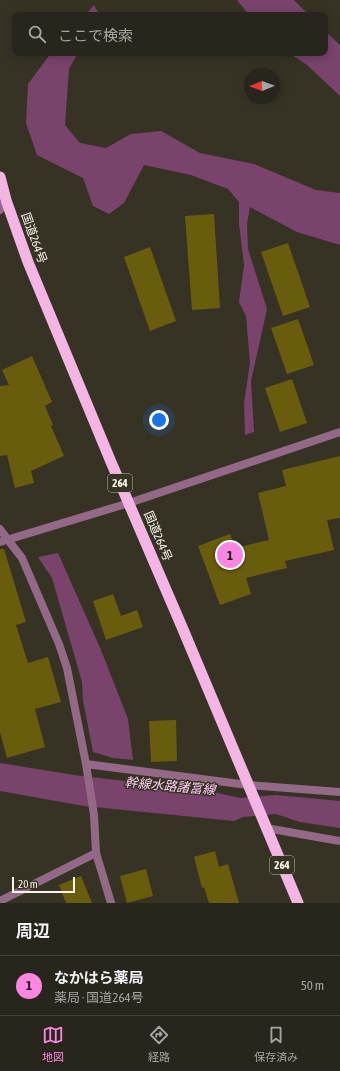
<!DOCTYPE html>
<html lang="ja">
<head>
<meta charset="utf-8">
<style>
	:root { --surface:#28261c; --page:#343229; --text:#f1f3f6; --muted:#a5a5a3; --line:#44433b; --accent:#fd86e2 }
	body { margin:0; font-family:"Asap Condensed","Noto Sans JP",sans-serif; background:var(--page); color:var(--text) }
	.compass { position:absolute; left:244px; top:68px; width:36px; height:36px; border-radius:50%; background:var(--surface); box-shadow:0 2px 10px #0003; rotate:269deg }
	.scale { position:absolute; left:12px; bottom:10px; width:63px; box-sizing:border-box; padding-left:4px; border:2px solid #f6f4eb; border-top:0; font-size:11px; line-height:14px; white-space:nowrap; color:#f6f4eb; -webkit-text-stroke:3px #363325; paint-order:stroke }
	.you { position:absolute; left:159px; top:420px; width:14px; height:14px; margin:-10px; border:3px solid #fff; border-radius:50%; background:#1a73e8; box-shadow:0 0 0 6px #1a73e833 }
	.badge { display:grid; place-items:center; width:26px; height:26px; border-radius:50%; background:var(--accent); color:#111; font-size:13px; font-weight:700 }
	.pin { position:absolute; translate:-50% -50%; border:2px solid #fff; box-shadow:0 1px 4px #0006 }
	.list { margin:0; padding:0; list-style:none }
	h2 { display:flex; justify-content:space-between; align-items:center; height:52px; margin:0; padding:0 16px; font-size:17px }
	h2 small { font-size:13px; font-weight:400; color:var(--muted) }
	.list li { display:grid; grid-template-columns:26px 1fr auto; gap:12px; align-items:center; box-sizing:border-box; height:60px; padding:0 16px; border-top:1px solid var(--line) }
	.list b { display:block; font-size:15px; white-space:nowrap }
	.list p { margin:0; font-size:13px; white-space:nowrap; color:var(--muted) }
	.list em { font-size:13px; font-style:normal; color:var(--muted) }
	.icon { flex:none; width:22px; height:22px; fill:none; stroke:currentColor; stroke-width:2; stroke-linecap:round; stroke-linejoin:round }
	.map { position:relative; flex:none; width:340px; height:903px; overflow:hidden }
	.search { position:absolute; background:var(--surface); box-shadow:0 2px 10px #0003; left:12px; right:12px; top:12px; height:44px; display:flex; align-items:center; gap:10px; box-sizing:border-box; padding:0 14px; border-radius:8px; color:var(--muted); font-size:15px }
	.sheet { height:112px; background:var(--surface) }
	nav { display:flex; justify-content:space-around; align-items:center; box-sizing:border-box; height:56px; border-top:1px solid var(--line); background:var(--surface); font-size:11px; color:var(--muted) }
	nav a { display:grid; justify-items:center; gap:2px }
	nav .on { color:var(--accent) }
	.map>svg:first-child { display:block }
	.water { fill:#79436c }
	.building { fill:#695d0d }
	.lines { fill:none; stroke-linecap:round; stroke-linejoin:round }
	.minor { stroke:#946988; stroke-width:8 }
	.tertiary { stroke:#946988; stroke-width:8 }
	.trunk { stroke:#f4b4e4; stroke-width:11 }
	.labels { text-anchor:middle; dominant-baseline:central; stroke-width:3; stroke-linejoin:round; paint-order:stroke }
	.shield { fill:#363325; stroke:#bcbab0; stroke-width:1 }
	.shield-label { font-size:11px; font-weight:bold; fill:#f6f4eb }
	.street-label { font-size:12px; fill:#f6f4eb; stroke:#363325 }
	.water-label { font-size:13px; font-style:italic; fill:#fecbef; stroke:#363325 }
</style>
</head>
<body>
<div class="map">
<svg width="340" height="903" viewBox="0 0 340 903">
	<rect width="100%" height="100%" fill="#363325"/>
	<path class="water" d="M237 0H294L309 15H249Z
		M94 5 99 14V15H85Z
		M325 31 340 45V96L307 65 289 53H325Z
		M51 53H78L69 69 65 125 80 143 106 148 131 134 161 131 200 153 254 164 316 190 340 193V245L297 232 250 207 247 224 248 249 267 309 251 381 254 432 245 435 244 403 250 363 246 316 239 302 244 265 239 224V202L228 189 191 175 144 165 124 203 109 214 93 206 83 178 37 155 26 123 28 84Z
		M58 553 101 650 128 719 133 760 113 758 93 752 83 700 82 682 52 578 38 557Z
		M0 763 74 775 209 791 240 798 276 795 340 801V828L300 822 276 814 243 817 234 821 84 806 0 791Z"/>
	<path class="building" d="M214 214 220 308 192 310 185 216Z
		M288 243 310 307 283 316 261 252Z
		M150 247 176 321 150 331 124 257Z
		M298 319 314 365 287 374 271 328Z
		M32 356 52 402 45 406 53 425 51 426 64 456 31 471 34 483 15 488 7 455 0 456V386L9 385 2 370Z
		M292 379 307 423 280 432 265 388Z
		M340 456V518L327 520 334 550 285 561 287 568 246 578 251 594 220 605 198 546 230 534 235 548 269 540 258 493 286 486 282 470Z
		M0 549H4L26 622 16 625 28 663 48 657 61 702 35 709 45 747 7 758 0 732Z
		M113 594 121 616 137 610 143 627 106 640 93 601Z
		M176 720 177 761 151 762 149 721Z
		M215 851 219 867 228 864 239 903H209L204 887 202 888 194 857Z
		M146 869 153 896 127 903 120 876Z
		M81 876 92 903H66L59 885Z"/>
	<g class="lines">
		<path class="minor" d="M0 210 6 200
			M129 503 340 432
			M0 529 8 540 22 558 59 644 67 668 86 764 94 815 96 853 111 903
			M86 764 248 785 340 792
			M266 828 340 841
			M0 901 96 853"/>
		<path class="tertiary" d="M0 542 129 503"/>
		<path class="trunk" d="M0 177 6 200 28 262 111 462 182 627 298 903"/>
	</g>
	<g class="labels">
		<g class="shield">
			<rect x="108" y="474" width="24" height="18" rx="3"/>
			<rect x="270" y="856" width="24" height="18" rx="3"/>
		</g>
		<g class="shield-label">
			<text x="120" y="483">264</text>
			<text x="282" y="865">264</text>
		</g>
		<g class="street-label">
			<text transform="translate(34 238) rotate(70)">国道264号</text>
			<text transform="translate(158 536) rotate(67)">国道264号</text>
		</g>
		<g class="water-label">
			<text transform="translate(170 786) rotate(5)">幹線水路諸富線</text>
		</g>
	</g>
</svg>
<svg class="compass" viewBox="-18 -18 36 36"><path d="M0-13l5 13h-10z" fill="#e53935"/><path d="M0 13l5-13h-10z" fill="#a5a5a3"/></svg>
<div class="scale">20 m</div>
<div class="you"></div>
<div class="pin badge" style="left:230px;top:555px">1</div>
<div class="search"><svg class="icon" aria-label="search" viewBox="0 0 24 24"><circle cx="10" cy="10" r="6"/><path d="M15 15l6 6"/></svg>ここで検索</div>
</div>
<section class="sheet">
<h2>周辺<small></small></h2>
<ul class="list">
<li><span class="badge">1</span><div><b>なかはら薬局</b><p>薬局 · 国道264号</p></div><em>50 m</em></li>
</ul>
</section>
<nav>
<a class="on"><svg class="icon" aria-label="map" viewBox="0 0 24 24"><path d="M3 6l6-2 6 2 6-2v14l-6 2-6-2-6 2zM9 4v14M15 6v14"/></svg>地図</a>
<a><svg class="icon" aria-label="directions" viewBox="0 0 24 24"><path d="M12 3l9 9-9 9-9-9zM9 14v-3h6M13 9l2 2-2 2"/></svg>経路</a>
<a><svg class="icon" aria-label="saved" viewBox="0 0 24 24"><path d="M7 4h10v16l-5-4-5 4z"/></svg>保存済み</a>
</nav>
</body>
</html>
